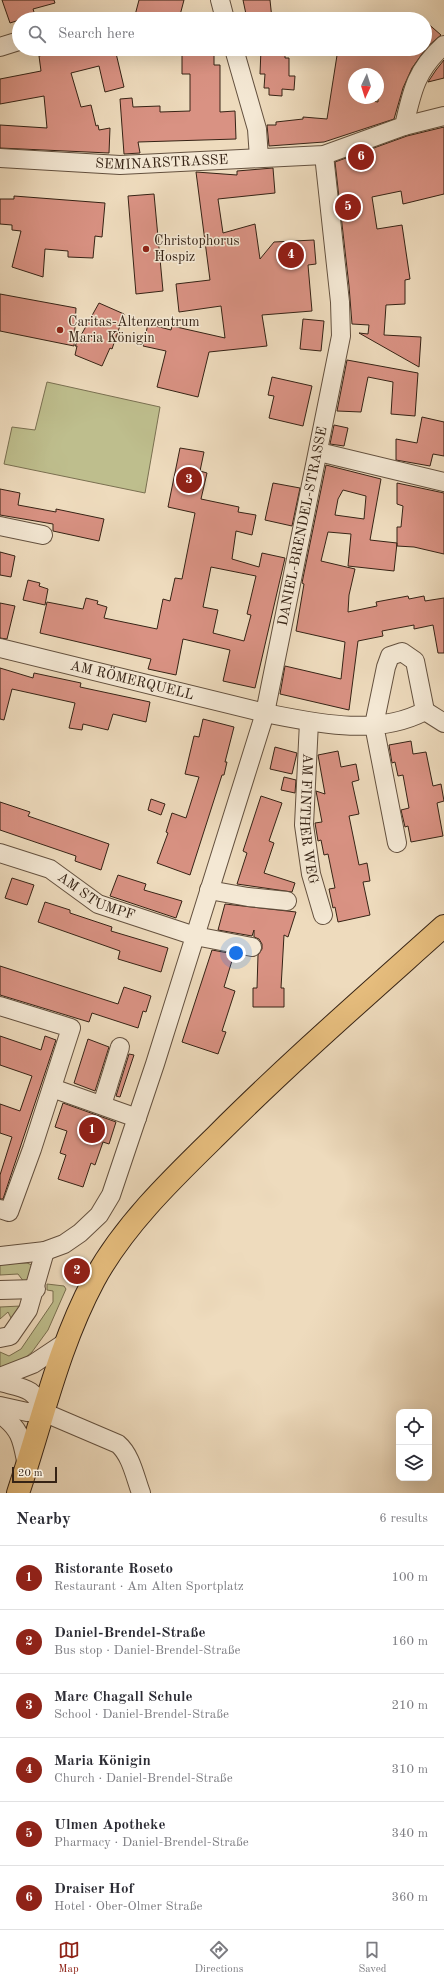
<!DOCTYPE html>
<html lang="en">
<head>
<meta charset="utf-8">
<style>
	:root { --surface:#fff; --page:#f7f7f7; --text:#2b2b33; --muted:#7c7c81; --line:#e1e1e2; --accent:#8f2418 }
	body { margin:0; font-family:"Old Standard TT",serif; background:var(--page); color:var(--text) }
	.controls { position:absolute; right:12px; bottom:12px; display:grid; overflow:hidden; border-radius:8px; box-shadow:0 4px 16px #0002 }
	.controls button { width:36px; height:36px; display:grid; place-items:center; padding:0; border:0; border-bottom:1px solid var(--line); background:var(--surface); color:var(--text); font:20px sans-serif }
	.compass { position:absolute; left:348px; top:68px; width:36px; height:36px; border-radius:50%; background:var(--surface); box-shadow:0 4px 16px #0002; rotate:184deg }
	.scale { position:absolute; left:12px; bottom:10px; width:45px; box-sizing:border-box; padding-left:4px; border:2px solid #362315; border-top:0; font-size:11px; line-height:14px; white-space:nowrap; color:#362315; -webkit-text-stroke:3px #f4e8d4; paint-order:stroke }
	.you { position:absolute; left:236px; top:953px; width:14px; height:14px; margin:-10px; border:3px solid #fff; border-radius:50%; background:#1a73e8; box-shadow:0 0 0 6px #1a73e833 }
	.badge { display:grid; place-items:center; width:26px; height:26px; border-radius:50%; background:var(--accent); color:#fff; font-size:13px; font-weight:700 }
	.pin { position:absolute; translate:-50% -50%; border:2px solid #fff; box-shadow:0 1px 4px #0006 }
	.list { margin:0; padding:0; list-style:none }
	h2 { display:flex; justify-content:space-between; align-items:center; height:52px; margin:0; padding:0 16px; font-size:17px }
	h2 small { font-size:13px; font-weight:400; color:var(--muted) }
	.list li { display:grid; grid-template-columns:26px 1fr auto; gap:12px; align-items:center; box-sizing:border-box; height:64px; padding:0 16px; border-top:1px solid var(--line) }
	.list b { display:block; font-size:15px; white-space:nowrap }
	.list p { margin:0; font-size:13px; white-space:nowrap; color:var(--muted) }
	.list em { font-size:13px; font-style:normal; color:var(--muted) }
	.icon { flex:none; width:22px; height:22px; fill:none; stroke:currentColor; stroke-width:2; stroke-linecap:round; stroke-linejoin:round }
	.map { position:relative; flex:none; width:444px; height:1493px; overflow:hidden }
	.search { position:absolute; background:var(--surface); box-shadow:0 4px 16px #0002; left:12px; right:12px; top:12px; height:44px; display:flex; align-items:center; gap:10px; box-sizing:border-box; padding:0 14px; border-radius:22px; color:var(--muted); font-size:15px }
	.sheet { height:436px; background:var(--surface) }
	nav { display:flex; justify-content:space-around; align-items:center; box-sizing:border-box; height:56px; border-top:1px solid var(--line); background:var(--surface); font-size:11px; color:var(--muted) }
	nav a { display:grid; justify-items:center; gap:2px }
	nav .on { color:var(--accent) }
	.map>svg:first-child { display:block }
	.green { fill:#bebe8d; stroke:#7a7051 }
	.building { fill:#d99283; stroke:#362315; fill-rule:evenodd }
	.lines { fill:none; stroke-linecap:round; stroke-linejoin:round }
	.minor-casing { stroke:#64513f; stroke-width:20 }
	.major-casing { stroke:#362315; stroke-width:24 }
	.minor { stroke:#f4e8d4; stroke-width:18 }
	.major { stroke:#e7be7e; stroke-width:22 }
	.poi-dot { fill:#8f2418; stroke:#f4e8d4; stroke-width:1.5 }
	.labels { text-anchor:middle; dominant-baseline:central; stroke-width:3; stroke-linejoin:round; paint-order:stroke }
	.street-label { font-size:14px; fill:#362315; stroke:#f4e8d4 }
	.poi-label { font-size:14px; fill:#362315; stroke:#f4e8d4; text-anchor:start }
</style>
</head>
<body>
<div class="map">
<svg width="444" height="1493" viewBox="0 0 444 1493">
	<rect width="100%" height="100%" fill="#eedbbd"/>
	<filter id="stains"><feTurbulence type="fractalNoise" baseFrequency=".005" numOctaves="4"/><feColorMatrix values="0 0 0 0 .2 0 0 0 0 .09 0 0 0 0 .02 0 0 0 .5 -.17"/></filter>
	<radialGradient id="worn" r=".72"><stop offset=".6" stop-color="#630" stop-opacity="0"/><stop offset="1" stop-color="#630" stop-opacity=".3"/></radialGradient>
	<path class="green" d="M47 382 160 407 145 493 4 464 12 427 35 430Z
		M27 1263 32 1265 27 1286 18 1274 0 1275V1264Z
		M47 1284 64 1286 66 1289 48 1330 32 1352 19 1363 0 1369V1352L9 1356 21 1349 53 1302V1291L47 1290Z
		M21 1306 13 1322 8 1312 0 1319V1307Z"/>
	<path class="building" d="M2 0H54L55 3 33 9 35 15 10 23Z
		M139 0H184L179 19H134Z
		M243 0H270L272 19H247Z
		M425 21 441 35 427 47 412 68 403 88 394 119 324 142 269 146 267 125H276V122L303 119V117L327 119 338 49H425ZM354 74H378V102L354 98Z
		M69 49H115L124 87 105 92 99 66 71 73 81 107 91 105 96 126 98 125 99 130 110 128 109 153 0 148V125L47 128 44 96 0 104V79L41 71 39 56Z
		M261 49H285V58H289V76H295L294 90 282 89V96L269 95V88H264L265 74H260Z
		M182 53H214V65H220V112L235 111 236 139 138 142 140 153 124 154 120 99 132 98 133 107 160 106V112L190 111V74H182Z
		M444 60V78L428 82 436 70Z
		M444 127V194L403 204 401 191 372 197 377 229 402 225 410 279 405 280V304L386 305 384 335 421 337 419 367 359 333 368 334 369 325 352 324 349 286 335 162 407 136Z
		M273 168 275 193 218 199 223 233 255 224 260 259 274 242 314 240 316 264 308 265 312 311 262 315 267 346 209 352 198 397 157 387 166 351 143 346 148 324 171 330 172 326 225 338 221 306 179 312 176 284 210 280 196 172 237 175V171Z
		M154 194 163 291 136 294 128 196Z
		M14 196 105 203 102 237 95 236 93 258 68 257V251L45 249 43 277 12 267 21 231 12 230V225L0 224V199H14Z
		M0 294 76 308 74 346 0 331Z
		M99 303 124 314 112 349 110 348 102 366 75 355 77 346H75Z
		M303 319 324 321 321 351 300 349Z
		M347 360 418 373 415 416 391 414 393 382 368 377 361 412 337 411Z
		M272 377 312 386 303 426 269 418 274 396 268 395Z
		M422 417 444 422V456L433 454 430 466 396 460V439L417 443Z
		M334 425 348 428 344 446 330 444Z
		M180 448 204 452 200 471 207 473 201 499 239 507 238 512 256 515 252 535 236 531 232 559 259 567 262 553 285 558 255 688 223 681 230 650 183 639 176 675 148 669 151 659 40 633 47 602 83 609 86 598 98 601 97 604 107 607 104 618 157 629 163 599 170 601 175 578 182 579 195 513 168 507ZM211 567 256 576 247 614 251 615 244 641 213 633 218 610 203 607Z
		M326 465 381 479 370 540 397 543V527H401L403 506 397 504V483L444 493V554L414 547 397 546V543L394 571 348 566 351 534 328 532 321 561 355 569 349 595 348 612 377 606 376 602 408 596 409 599 424 596 425 601 444 598V653H438L433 625 414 629V625L382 631 383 636 358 641 349 710 280 694 285 666 341 679 345 642 296 631 304 584 302 583ZM343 490 366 496 364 519 335 515 338 499Z
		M273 483 300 488 292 526 265 520Z
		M0 489 20 493 18 505 56 512V509L104 519 99 541 53 531V524L0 515Z
		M0 552 15 556 11 577 0 575Z
		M28 580 40 583 39 586 48 589 45 605 23 600Z
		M0 603 15 606 7 639 0 638Z
		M0 668 33 678 34 673 81 683 80 687 150 702 146 722 113 714 108 730 83 724 82 730 69 728 75 703 12 689 4 720 0 719Z
		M203 719 234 727 225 762H227L224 775H222L190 875 157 863 168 833 166 832 172 813 186 818 199 777 185 774 194 736 199 737Z
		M411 741 413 754 426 752 433 786 441 784 444 801 437 803 443 836 411 842 408 826 405 827 401 810 409 808 403 775 398 776 395 762 392 763 389 745Z
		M275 747 297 753 292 774 270 769Z
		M338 751 341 767 356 764 359 780 352 782 359 814 349 816 359 865 367 863 370 881 363 882 370 915 338 922 335 907 333 908 329 889 335 888 328 854 324 855 321 840 318 841 315 823 322 822 316 791 325 794 318 755Z
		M284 777 296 780 295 793 281 790Z
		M261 796 282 803 269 841 274 843 264 873 295 883 292 892 237 884 247 853 243 851Z
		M151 799 165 804 161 815 148 810Z
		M0 802 30 812 28 816 109 844 101 870 75 861 76 856 0 830Z
		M118 875 146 884 144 890 182 901 176 918 110 896Z
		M12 878 34 885 27 905 5 898Z
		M45 902 70 910V913L112 927 111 931 168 948 161 972 118 959 120 951 38 922Z
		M225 904 296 912 288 937 284 935 281 988H284V1007H253V988H257L258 955 262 949V944L259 939 254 937V930L252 936 218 930Z
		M212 950 234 954 224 987 235 991 222 1031 226 1032 218 1054 182 1042Z
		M0 966 118 1004 124 987 151 996 146 1012 143 1011 138 1028 92 1013 89 1022 0 995Z
		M0 1036 41 1050 45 1036 56 1040 3 1199H0V1175L12 1137 0 1133V1104L20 1111 32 1076 0 1065Z
		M88 1039 109 1047 95 1091 74 1083Z
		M129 1054 134 1055 120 1097 116 1096Z
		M63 1103 116 1122 109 1144 103 1142 95 1165 91 1163 83 1187 58 1179 66 1155 60 1153 67 1131 55 1127Z"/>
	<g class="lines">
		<g class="minor-casing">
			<g id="minor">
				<path d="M220 0 225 19"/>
				<path d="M0 47 19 41"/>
				<path d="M234 49 257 129 259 158"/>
				<path d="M404 126 444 116"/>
				<path id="s1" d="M0 158 120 165 324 155 404 126C412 91 416 70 444 45"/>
				<path d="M319 452 444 482"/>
				<path d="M0 526 43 535"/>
				<path id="s2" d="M0 648 265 713C316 723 376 737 425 711L415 661 402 652 390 656 386 667 374 725 397 843"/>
				<path d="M425 711 444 723"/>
				<path id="s3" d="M309 722 304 825 311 874 323 915"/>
				<path id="s4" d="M0 853 50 869 98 904 195 936 252 947"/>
				<path d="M209 890 248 897 287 901"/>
				<path d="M0 1006 71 1028 32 1149 9 1212 0 1209"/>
				<path d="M52 1088 137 1118"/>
				<path d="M102 1105 120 1047"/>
				<path id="s5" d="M0 1256 45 1251 64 1244 80 1233 99 1215 111 1195 155 1064 265 713 341 336 340 302 324 155"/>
				<path d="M0 1290 36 1289"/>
				<path d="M0 1338 10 1336 28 1310 45 1251"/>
				<path d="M0 1377 33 1364 66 1342"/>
				<path d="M0 1382C22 1388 36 1387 43 1412"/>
				<path d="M0 1406 27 1412H43L118 1444C131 1455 135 1477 141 1493"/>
				<path d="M0 1414C22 1430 22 1441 27 1466"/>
			</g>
		</g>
		<g class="major-casing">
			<path id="major" d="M18 1493C42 1422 58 1347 94 1280 124 1225 172 1179 216 1136 289 1063 367 995 444 926"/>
		</g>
		<use href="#minor" class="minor"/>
		<use href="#major" class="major"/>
	</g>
	<g class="poi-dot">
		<circle cx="146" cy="249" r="4"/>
		<circle cx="60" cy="330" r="4"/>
	</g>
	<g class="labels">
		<g class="street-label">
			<text stroke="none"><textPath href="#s1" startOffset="162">SEMINARSTRASSE</textPath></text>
			<text stroke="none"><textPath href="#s5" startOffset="831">DANIEL-BRENDEL-STRASSE</textPath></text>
			<text stroke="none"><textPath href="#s2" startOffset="136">AM RÖMERQUELL</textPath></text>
			<text stroke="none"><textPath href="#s3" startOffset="97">AM FINTHER WEG</textPath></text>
			<text stroke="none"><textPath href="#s4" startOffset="107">AM STUMPF</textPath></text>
		</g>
		<g class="poi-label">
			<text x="154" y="241">Christophorus<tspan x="154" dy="16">Hospiz</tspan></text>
			<text x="68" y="322">Caritas-Altenzentrum<tspan x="68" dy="16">Maria Königin</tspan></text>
		</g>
	</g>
	<rect width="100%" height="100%" filter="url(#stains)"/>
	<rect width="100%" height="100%" fill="url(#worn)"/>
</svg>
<div class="controls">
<button><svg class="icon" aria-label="locate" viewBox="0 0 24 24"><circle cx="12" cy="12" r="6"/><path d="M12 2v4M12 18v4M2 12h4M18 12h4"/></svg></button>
<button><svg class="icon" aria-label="layers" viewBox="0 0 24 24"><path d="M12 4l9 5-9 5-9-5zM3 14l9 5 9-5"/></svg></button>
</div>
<svg class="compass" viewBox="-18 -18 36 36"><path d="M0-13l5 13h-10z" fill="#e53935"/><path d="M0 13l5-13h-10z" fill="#7c7c81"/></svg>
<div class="scale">20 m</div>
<div class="you"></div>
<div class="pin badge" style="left:92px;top:1130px">1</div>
<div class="pin badge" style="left:77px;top:1271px">2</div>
<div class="pin badge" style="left:189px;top:480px">3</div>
<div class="pin badge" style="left:291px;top:255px">4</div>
<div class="pin badge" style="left:348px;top:207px">5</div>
<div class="pin badge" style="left:361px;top:157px">6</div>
<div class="search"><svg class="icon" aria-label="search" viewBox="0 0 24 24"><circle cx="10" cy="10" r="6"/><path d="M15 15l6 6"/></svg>Search here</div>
</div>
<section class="sheet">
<h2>Nearby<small>6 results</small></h2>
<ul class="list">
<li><span class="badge">1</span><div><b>Ristorante Roseto</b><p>Restaurant · Am Alten Sportplatz</p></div><em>100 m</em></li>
<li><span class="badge">2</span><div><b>Daniel-Brendel-Straße</b><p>Bus stop · Daniel-Brendel-Straße</p></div><em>160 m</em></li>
<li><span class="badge">3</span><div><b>Marc Chagall Schule</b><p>School · Daniel-Brendel-Straße</p></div><em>210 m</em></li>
<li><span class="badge">4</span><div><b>Maria Königin</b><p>Church · Daniel-Brendel-Straße</p></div><em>310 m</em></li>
<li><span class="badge">5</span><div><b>Ulmen Apotheke</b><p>Pharmacy · Daniel-Brendel-Straße</p></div><em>340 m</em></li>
<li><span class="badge">6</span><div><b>Draiser Hof</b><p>Hotel · Ober-Olmer Straße</p></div><em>360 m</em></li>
</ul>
</section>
<nav>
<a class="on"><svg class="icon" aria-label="map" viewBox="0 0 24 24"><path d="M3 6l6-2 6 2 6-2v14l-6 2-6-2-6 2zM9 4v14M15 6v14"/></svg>Map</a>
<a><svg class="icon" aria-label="directions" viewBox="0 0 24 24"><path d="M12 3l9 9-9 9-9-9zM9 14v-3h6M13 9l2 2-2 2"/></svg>Directions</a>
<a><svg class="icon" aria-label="saved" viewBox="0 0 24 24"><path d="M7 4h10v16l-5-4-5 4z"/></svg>Saved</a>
</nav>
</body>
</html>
